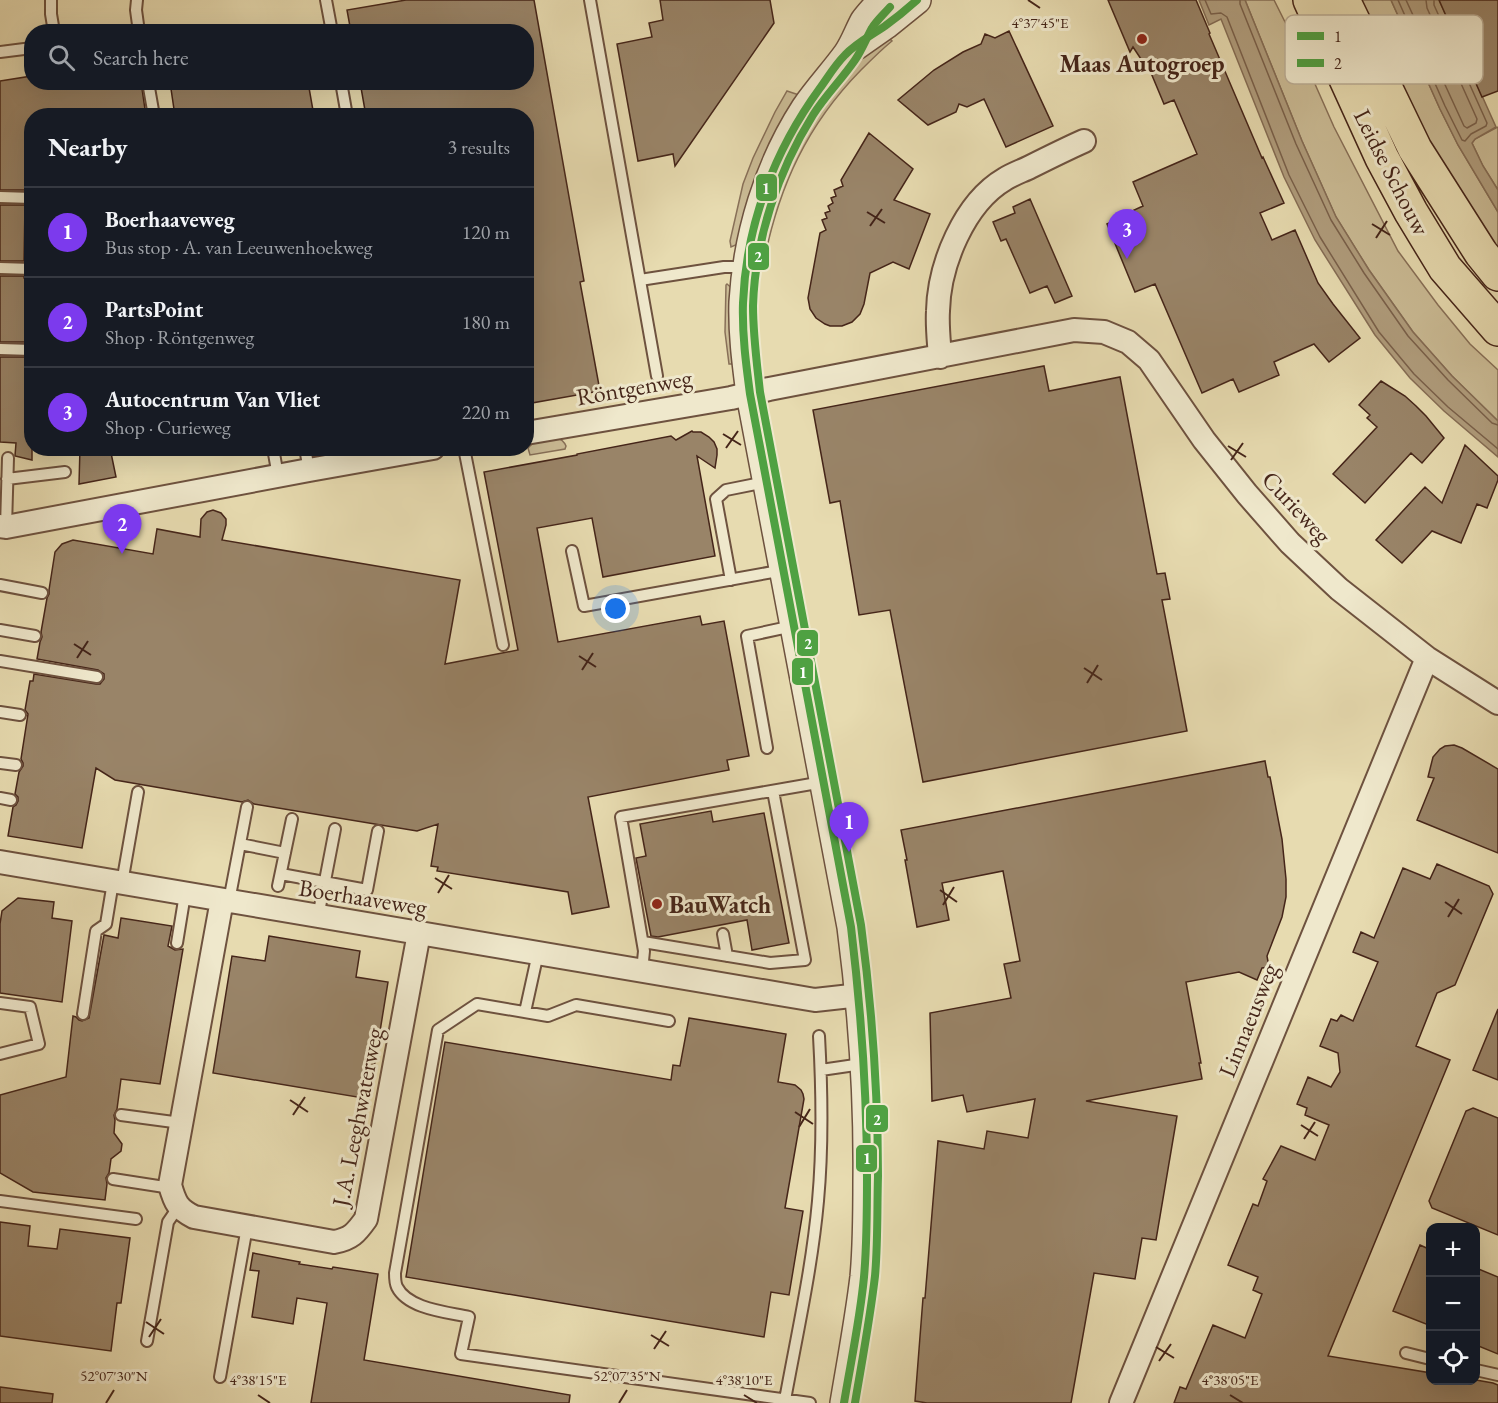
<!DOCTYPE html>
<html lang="en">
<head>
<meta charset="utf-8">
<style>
	:root { --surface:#171b24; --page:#242831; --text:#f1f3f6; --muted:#9ea1a6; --line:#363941; --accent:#7c3aed }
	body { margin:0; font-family:"EB Garamond",serif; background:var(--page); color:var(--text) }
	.controls { position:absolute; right:18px; bottom:18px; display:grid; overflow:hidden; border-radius:12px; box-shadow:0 6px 24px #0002 }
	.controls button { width:54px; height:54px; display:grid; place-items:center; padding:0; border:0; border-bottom:2px solid var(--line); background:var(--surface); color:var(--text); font:30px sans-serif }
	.you { position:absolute; left:616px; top:609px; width:21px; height:21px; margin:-15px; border:4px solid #fff; border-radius:50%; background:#1a73e8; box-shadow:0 0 0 9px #1a73e833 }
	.badge { display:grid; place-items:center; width:39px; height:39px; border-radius:50%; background:var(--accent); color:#fff; font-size:20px; font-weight:700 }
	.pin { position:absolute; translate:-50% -50px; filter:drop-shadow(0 2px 3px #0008) }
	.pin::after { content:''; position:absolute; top:32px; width:21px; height:18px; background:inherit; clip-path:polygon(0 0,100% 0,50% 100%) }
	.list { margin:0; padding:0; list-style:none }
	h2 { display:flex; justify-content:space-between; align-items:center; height:78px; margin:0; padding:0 24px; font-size:26px }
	h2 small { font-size:20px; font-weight:400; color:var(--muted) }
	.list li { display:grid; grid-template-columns:39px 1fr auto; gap:18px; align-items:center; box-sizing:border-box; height:90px; padding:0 24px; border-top:2px solid var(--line) }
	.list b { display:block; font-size:22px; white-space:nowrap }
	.list p { margin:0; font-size:20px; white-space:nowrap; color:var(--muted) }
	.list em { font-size:20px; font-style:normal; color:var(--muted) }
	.icon { flex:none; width:33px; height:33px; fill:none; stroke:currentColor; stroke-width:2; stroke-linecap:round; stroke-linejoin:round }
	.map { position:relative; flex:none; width:1498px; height:1403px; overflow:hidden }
	.search { position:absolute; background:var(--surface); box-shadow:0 6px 24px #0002; left:24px; top:24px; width:510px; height:66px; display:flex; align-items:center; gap:15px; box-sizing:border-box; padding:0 21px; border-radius:24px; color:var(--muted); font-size:22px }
	.panel { position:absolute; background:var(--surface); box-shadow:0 6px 24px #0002; left:24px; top:108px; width:510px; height:348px; border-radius:24px }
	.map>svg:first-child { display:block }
	.green { fill:#cbbc96; stroke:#887058; stroke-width:1.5 }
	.water { fill:#b09d7d; stroke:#856d55; stroke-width:1.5 }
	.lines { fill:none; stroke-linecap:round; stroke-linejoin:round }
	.shore { stroke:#7a614b; stroke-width:1.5 }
	.building { fill:#998468; stroke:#452519; stroke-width:1.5 }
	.service-casing { stroke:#6e523f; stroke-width:14 }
	.minor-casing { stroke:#6e523f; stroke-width:26 }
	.tertiary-casing { stroke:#6e523f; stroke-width:30 }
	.primary-casing { stroke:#452519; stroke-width:36 }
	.service { stroke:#efe8cc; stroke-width:10 }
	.minor { stroke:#efe8cc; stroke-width:22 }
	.tertiary { stroke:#efe8cc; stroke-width:27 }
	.primary { stroke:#e7dbb0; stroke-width:33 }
	.bus-1-casing { stroke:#efe8cc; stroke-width:12 }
	.bus-2-casing { stroke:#efe8cc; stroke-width:12 }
	.bus-1 { stroke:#4fa142; stroke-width:8 }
	.bus-2 { stroke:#4fa142; stroke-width:8 }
	.ticks { fill:none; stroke:#452519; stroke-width:2 }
	.poi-dot { fill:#8f2418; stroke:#efe8cc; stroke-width:2 }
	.labels { text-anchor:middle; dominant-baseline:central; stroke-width:6; stroke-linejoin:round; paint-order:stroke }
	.poi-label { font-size:24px; font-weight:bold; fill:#452519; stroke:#efe8cc }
	.street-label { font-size:24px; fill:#452519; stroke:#efe8cc }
	.key { fill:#efe8cc; stroke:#bcae96; stroke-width:1.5 }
	.key-label { font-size:16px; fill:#452519 }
	.ticks-label { font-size:15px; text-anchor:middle; fill:#452519; stroke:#efe8cc; stroke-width:6; stroke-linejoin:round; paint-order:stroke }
	.line-badge { stroke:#efe8cc; stroke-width:2 }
	.badge-label { font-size:16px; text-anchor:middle; font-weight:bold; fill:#fff }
</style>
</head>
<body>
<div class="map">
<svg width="1498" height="1403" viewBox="0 0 1498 1403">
	<rect width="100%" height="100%" fill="#e7dbb0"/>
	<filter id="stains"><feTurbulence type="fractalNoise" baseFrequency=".00333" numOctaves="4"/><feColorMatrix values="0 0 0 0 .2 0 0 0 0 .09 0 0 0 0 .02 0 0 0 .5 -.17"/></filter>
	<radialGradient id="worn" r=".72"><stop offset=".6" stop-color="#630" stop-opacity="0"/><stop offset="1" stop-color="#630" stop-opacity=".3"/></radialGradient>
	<path class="green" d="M1245 0H1274L1307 66 1334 127 1398 251 1438 305 1470 344 1498 370V421L1452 376 1413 332 1369 270 1336 217 1302 141Z
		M1360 0H1391L1440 109 1458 145 1498 212V259L1434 157Z
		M885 34 892 41C881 50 871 60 861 70 807 125 779 186 764 261L758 260 770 205 802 134 844 74Z
		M787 91 799 95 738 244 731 247 730 241 743 184 753 158 775 112Z
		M1498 127V190L1483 166 1472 143 1475 139Z
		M727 284 734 290 733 364H729L725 332 726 285Z
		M556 437C561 439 564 441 566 446L565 449 530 455 528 448 534 442Z"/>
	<path class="water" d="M1199 0H1245L1302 141 1336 217 1369 270 1413 332 1452 376 1498 421V457L1444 411 1410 378 1375 335 1315 240 1284 177 1221 19 1209 25Z
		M1391 0H1439L1496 127 1475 139 1472 143 1483 166 1498 190V212L1458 145 1440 109Z"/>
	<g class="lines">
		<path class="shore" d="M1205 0 1211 14 1221 13 1227 17 1289 175 1320 237 1379 332 1414 374 1448 407 1498 449
			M1240 0V4L1296 144 1331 220 1364 273 1408 336 1448 380 1492 423 1498 425
			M1398 0 1445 106 1462 140 1465 141 1471 134 1486 126 1487 123 1434 5V0
			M1406 0 1464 126 1467 128 1476 123 1477 119 1427 8 1426 0"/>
	</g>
	<path class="building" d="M406 0H534L584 281 580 282 600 391 526 404V116H366L360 82H526V32H351L347 10Z
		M660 0H770L774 23 675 166 673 154 638 161 617 44 652 37 649 23 663 20Z
		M1108 0H1196L1210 33 1209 34 1262 158 1263 157 1284 203 1260 213 1272 240 1295 230 1318 283 1333 304 1360 338 1329 362 1314 344 1274 362 1279 375 1239 392 1233 379 1202 393 1155 284 1135 292 1107 224 1135 212 1134 210 1143 206 1133 182 1197 154 1174 100 1164 104 1146 61 1143 62 1133 47 1130 52Z
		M1439 0H1498V91L1482 97Z
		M1009 31 1053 126 1006 147 984 99 967 107 959 104 956 112 928 125 898 100 934 70 963 52 981 44 985 34 995 38Z
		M32 76V82H141L146 116H32V187L26 186V190H0V81Z
		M170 82H308L314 116H175Z
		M869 133 913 169 894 200 930 214 909 269 893 262 870 273 864 304 860 314 852 322 842 326H830L825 324 816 318 810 309 808 298 820 233 826 230 822 220 827 218 825 213 830 211 828 206 833 203 831 198 836 196 834 190 843 186 841 180Z
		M1030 199 1072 296 1055 303 1047 286 1030 293 1006 239 1001 241 993 222 1015 213 1013 207Z
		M0 205H25L24 261H0Z
		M0 276H24V278H32V342H0Z
		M0 357H32V460L15 456 16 443 0 442Z
		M1044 366 1049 391 1120 377 1157 574 1165 573 1170 599 1162 600 1187 731 923 782 890 610 859 615 840 501 830 503 813 410Z
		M1381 381 1405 396 1416 406 1426 416 1444 438 1422 463 1411 453 1365 503 1333 474 1377 427 1367 418 1370 415 1359 405Z
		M692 431 693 432H701L709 437 714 442 717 449V455L715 468 697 456 715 556 603 577 592 518 537 528 558 642 700 616 702 625 724 621 749 756 727 760 729 770 588 797 609 907 572 914 568 892 437 871 438 867 431 866 438 824 417 831 254 804 248 800 242 802 115 780 96 768 82 848 8 836 13 807 16 805 18 801V797L15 794 19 772 23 766V763L21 759 28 714 25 710 30 681H33L34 674 96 684H100L104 679V674L98 670 37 659 40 642 42 637 41 632 47 598 49 594V590L55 552 62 544 73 540 153 554 157 529 200 537 201 519 207 512 213 510 221 513 226 519V525L222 540 460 580 445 664 518 650 484 472 577 455V454L671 436 676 440Z
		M1465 445 1498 476V480L1487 508 1477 504 1461 543 1432 531 1402 563 1376 540 1425 487 1442 503Z
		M80 448H110L116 477 79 484Z
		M1454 745 1462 748 1498 769V853L1417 820 1434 778 1428 777 1433 757 1440 749 1445 746Z
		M1265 761 1268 777H1270L1282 839 1286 879V897L1282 917 1267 956 1269 967 1262 968 1257 980 1239 972 1186 982 1201 1063H1199L1202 1079 1086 1101 1177 1116 1156 1240 1142 1238 1135 1279 1094 1273 1071 1403H927L915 1401 923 1298H925L938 1141 984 1149 987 1131 1028 1138 1035 1099 967 1112 963 1095 932 1101 930 1013 1011 998 1004 964 1020 961 1003 871 942 883 949 920 917 927 905 860H907L901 830Z
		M711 811 713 822 764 813 789 943 752 950 747 920 658 937 651 936 636 858 646 856 640 824Z
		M1437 864 1489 886 1493 894 1455 985 1437 993 1416 1046 1450 1060 1328 1356 1431 1373V1380H1476L1493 1383 1498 1385V1403H1174L1180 1387 1186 1389 1213 1325 1245 1338 1262 1294 1253 1290 1258 1277 1228 1265 1253 1204 1258 1206 1267 1181 1263 1179 1281 1146 1315 1160 1329 1125 1305 1115 1307 1108 1297 1104 1308 1077 1331 1087 1340 1072 1338 1053 1320 1046 1331 1019 1337 1021 1341 1015 1353 1021 1378 962 1353 952 1361 932 1374 938 1403 868 1430 879Z
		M18 898 54 902 52 918 72 921 62 1002 0 993V924L2 911Z
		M121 918 172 926 168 946 175 950 183 949 160 1084 121 1079 117 1109 114 1115 115 1120 114 1133 122 1144 121 1151 111 1159 109 1173 106 1178 107 1184 105 1200 33 1192 0 1173V1095L66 1077 73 1016 76 1017 79 1020 82 1021 89 1018 104 935 118 938Z
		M269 936 360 951 356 977 388 982 369 1099 213 1073 232 956 265 961Z
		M1498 1009V1080L1473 1070Z
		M689 1018 786 1034 778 1082 795 1085 801 1090 803 1094 804 1099 785 1208 803 1211 789 1295 771 1292 764 1337 406 1277 445 1042 671 1080 673 1065 680 1066Z
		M1473 1108 1498 1118V1235L1432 1208 1429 1201 1466 1111Z
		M0 1222 30 1226 28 1246 57 1249 60 1229 130 1238 121 1303H117L111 1351 0 1336Z
		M1420 1245 1431 1250V1326L1393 1311Z
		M253 1253 300 1262 299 1264 332 1269 333 1267 378 1274 364 1360 570 1395 569 1403H311L327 1303 297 1298 293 1324 252 1317 259 1271 250 1270Z
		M1476 1268 1498 1277V1354L1476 1345Z
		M0 1387 53 1394 52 1403H0Z"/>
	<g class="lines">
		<g class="service-casing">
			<path id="service" d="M51 0V14L54 32
				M137 0 136 10 139 32
				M326 0 332 32
				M590 0 657 376
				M0 52 32 48
				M148 82 154 116
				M341 82 347 116
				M0 197 32 198
				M0 268 32 269
				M640 280 724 267H747
				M0 349 32 350
				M273 448 278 476
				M305 448 309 470
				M464 448 503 645
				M7 479 65 472
				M6 527 8 458
				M572 551 584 606 784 570
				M731 580 716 499 726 490 766 482
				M0 585 42 593
				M0 630 35 636
				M0 661 97 677
				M0 712 20 715
				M767 748 747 636 793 626
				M0 763 16 765
				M0 798 11 800
				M240 844 285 853
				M281 874 367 890 378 831
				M122 883 138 792
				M278 886 292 819
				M229 901 247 807
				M318 917 335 829
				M723 934 727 956
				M643 942 770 963 805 960 773 791
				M177 943 185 894
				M642 971 644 951 621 817 823 782
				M0 1003 30 1007 39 1044 0 1054
				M525 1012 538 953
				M83 1014 96 931 106 924 113 882
				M669 1021 576 1005 548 1016 477 1004 438 1030 395 1273C395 1277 395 1283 397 1287 408 1309 447 1312 469 1317L461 1354 810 1403
				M821 1070 862 1064
				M121 1115 181 1123
				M113 1179 171 1188
				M0 1201 136 1219
				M147 1341 168 1222 179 1206
				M1406 1353 1430 1359
				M1476 1370 1498 1375
				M220 1377 247 1227
				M785 1400C797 1334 812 1268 818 1201 823 1147 822 1090 819 1036"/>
		</g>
		<g class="minor-casing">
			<path id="minor" d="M940 357C939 342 937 326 938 311 939 265 964 203 1005 179 1013 174 1022 171 1030 167 1048 158 1066 149 1084 141
				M526 433 731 398 769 389 1074 330 1104 332 1128 342 1149 360 1204 440 1247 494 1290 543 1339 589 1427 658 1498 703
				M0 526 6 527 309 470 433 448
				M0 862 815 1000 860 995
				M222 900 170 1185C175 1203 178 1209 194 1217L334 1242C351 1239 356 1233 366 1219L419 933
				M1121 1403 1427 658"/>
		</g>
		<g class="tertiary-casing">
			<path id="tertiary" d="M856 46 886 25 917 0
				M844 1403C851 1361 859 1319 864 1277 867 1245 867 1213 867 1181 868 1096 862 1011 851 927L750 394C746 363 742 333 743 302 747 235 768 165 805 108 818 89 834 72 847 54 854 44 858 32 864 21 869 14 876 7 882 0"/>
		</g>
		<g class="primary-casing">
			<path id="primary" d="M1310 0 1382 158 1411 212 1445 268 1498 329
				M1343 0 1415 149 1481 253 1498 274"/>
		</g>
		<use href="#service" class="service"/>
		<use href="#minor" class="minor"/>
		<use href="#tertiary" class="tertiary"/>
		<use href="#primary" class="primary"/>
		<g class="bus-1-casing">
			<path id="bus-1" d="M844 1403C851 1361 860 1319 864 1277 867 1244 867 1210 867 1177 867 1093 861 1010 851 927L750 394C746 364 742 334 743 303 746 225 774 151 820 88 828 77 835 65 845 55 856 43 872 35 885 26 896 18 907 9 917 0"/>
		</g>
		<g class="bus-2-casing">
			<path id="bus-2" d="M855 1403C862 1361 870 1319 875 1276 878 1243 877 1209 878 1176 878 1092 872 1008 861 925L760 392C757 364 753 335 753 306 755 239 778 171 813 115 825 96 842 79 855 60 862 50 866 39 872 28 877 20 884 14 890 7"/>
		</g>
		<use href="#bus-1" class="bus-1"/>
		<use href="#bus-2" class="bus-2"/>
	</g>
	<path class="ticks" d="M1028 0 1040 8M867 212 885 223M1372 224 1390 235M870 226 882 209M1376 238 1387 221M723 434 741 445M1228 446 1246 457M726 448 738 431M1231 460 1243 443M74 644 91 655M579 656 596 667M77 658 88 641M1084 668 1102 680M582 670 593 653M1087 683 1098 665M435 878 452 889M940 890 957 902M438 893 449 875M1445 902 1462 914M943 905 954 887M1448 917 1459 899M290 1100 308 1112M795 1112 813 1124M293 1115 305 1097M1301 1125 1318 1136M799 1127 810 1109M1304 1139 1315 1122M146 1322 164 1334M651 1335 669 1346M149 1337 161 1319M1156 1347 1174 1358M654 1349 666 1331M1159 1361 1171 1344M258 1395 270 1403M744 1395 757 1403M1230 1395 1243 1403M106 1403 114 1390M619 1403 627 1390"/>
	<g class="poi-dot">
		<circle cx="1142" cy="39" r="6"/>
		<circle cx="657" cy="904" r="6"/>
	</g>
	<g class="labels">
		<g class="poi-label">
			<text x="1142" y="63">Maas Autogroep</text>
			<text x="669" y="904" text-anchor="start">BauWatch</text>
		</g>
		<g class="street-label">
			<text transform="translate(1392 172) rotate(63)">Leidse Schouw</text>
			<text transform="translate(634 387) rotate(-10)">Röntgenweg</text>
			<text transform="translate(1297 507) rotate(47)">Curieweg</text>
			<text transform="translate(363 897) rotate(9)">Boerhaaveweg</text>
			<text transform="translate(1248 1020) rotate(-68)">Linnaeusweg</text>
			<text transform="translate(357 1117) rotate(-79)">J.A. Leeghwaterweg</text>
		</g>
	</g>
	<rect x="1285" y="15" width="198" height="69" rx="9" class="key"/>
	<rect x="1297" y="32" width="27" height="8" fill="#4fa142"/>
	<rect x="1297" y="59" width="27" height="8" fill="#4fa142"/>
	<g class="key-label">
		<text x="1334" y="42">1</text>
		<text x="1334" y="69">2</text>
	</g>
	<g class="ticks-label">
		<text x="1040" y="28">4°37'45"E</text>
		<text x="114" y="1381">52°07'30"N</text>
		<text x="627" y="1381">52°07'35"N</text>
		<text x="258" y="1385">4°38'15"E</text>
		<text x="744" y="1385">4°38'10"E</text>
		<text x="1230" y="1385">4°38'05"E</text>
	</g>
	<g class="line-badge">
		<rect x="755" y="173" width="23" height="29" rx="6" fill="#4fa142"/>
		<rect x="747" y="242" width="23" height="29" rx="6" fill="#4fa142"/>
		<rect x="796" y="629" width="23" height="28" rx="6" fill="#4fa142"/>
		<rect x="791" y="657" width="23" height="29" rx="6" fill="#4fa142"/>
		<rect x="865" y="1104" width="24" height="29" rx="6" fill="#4fa142"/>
		<rect x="855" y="1144" width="23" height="29" rx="6" fill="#4fa142"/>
	</g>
	<g class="badge-label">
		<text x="766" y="194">1</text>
		<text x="758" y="262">2</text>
		<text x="808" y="649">2</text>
		<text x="803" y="678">1</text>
		<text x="877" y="1125">2</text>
		<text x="867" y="1164">1</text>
	</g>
	<rect width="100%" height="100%" filter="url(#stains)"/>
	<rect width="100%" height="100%" fill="url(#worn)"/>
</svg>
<div class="controls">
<button>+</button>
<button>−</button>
<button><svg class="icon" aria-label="locate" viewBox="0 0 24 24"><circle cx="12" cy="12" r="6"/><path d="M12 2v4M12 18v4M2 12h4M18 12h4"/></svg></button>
</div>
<div class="you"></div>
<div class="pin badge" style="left:849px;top:852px">1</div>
<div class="pin badge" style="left:122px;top:554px">2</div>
<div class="pin badge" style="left:1127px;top:259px">3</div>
<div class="search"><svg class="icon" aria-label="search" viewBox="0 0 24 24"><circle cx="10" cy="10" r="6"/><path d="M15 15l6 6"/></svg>Search here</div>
<section class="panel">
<h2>Nearby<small>3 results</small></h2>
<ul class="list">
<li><span class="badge">1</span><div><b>Boerhaaveweg</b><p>Bus stop · A. van Leeuwenhoekweg</p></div><em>120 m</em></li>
<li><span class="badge">2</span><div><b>PartsPoint</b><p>Shop · Röntgenweg</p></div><em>180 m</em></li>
<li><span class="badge">3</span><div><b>Autocentrum Van Vliet</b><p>Shop · Curieweg</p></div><em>220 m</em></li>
</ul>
</section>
</div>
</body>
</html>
